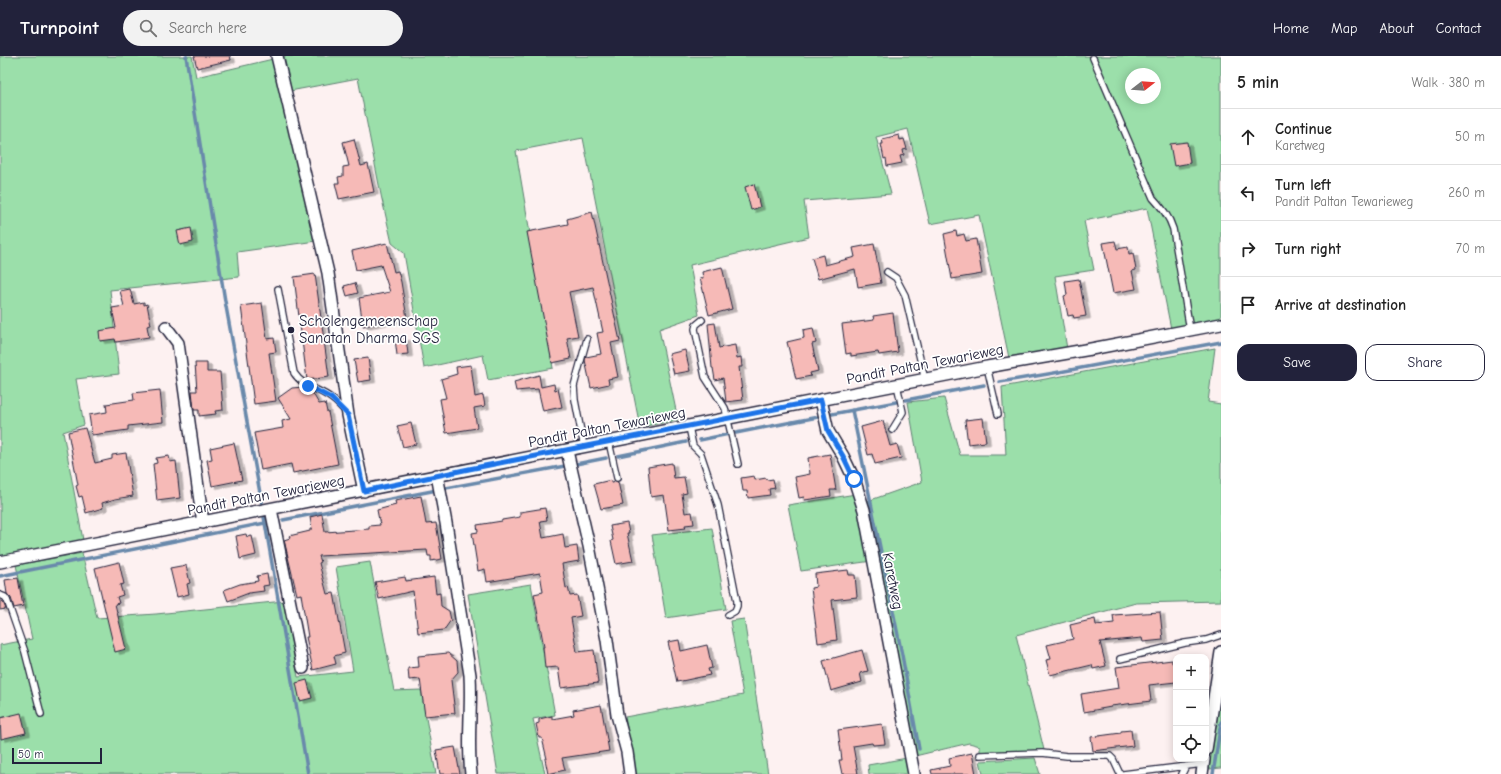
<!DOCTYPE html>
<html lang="en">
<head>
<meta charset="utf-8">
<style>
	:root { --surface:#fff; --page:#f2f2f2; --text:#222; --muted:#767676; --line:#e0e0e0; --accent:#22223b }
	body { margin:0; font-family:"Comic Neue",sans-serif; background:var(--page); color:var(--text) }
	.controls { position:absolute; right:12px; bottom:12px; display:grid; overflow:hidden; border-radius:8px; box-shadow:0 2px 10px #0003 }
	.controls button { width:36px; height:36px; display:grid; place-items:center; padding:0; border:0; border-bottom:1px solid var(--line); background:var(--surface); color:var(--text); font:20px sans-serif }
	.compass { position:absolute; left:1125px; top:12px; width:36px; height:36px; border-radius:50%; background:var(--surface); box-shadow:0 2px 10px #0003; rotate:73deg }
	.scale { position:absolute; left:12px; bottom:10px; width:90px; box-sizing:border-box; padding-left:4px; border:2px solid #22223b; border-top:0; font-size:11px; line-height:14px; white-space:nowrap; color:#22223b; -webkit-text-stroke:3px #fff; paint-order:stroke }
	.stop { position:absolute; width:12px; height:12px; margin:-9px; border:3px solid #1a73e8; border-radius:50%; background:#fff }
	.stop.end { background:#1a73e8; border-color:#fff; box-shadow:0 1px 4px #0008 }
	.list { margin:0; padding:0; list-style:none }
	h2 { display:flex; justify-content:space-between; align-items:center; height:52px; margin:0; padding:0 16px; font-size:17px }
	h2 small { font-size:13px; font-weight:400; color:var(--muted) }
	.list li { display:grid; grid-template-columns:26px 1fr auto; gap:12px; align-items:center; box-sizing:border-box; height:56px; padding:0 16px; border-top:1px solid var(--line) }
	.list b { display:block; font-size:15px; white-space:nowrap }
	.list p { margin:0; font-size:13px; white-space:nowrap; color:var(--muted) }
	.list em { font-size:13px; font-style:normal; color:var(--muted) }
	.actions { display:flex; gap:8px; padding:12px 16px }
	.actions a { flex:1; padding:9px 0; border:1px solid var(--accent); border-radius:12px; text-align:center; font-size:14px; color:var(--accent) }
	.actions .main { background:var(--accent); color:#fff }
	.icon { flex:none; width:22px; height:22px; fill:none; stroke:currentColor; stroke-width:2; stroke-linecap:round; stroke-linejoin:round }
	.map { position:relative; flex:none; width:1221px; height:718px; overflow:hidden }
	header { display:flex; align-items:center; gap:24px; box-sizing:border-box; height:56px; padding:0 20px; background:var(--accent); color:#fff }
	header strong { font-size:19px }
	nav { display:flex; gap:22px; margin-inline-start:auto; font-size:14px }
	.search { width:280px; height:36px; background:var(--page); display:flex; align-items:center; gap:10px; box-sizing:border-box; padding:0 14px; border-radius:22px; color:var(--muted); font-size:15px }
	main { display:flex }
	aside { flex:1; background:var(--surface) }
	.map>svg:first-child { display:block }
	.green { fill:#9bdfaa; stroke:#5e8072; fill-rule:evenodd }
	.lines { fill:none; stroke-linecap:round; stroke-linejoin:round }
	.stream { stroke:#6989ab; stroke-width:3.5 }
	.building { fill:#f6bab7; stroke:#22223b; filter:url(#shadow) }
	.service-casing { stroke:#22223b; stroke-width:8 }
	.minor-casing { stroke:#22223b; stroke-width:14 }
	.service { stroke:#fff; stroke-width:5.5 }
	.minor { stroke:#fff; stroke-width:11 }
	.route { stroke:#1a73e8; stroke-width:5 }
	.poi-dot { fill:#22223b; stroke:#fff; stroke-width:1.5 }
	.labels { text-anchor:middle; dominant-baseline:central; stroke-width:3.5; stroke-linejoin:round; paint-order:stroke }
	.poi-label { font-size:15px; fill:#22223b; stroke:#fff; text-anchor:start }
	.street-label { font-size:15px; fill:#22223b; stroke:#fff }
</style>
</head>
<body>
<header>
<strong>Turnpoint</strong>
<div class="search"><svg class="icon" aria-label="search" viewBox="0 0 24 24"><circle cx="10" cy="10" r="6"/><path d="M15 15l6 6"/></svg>Search here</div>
<nav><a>Home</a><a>Map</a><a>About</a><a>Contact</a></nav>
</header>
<main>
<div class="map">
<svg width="1221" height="718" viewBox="0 0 1221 718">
	<defs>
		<filter id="shadow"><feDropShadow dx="4.5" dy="2.5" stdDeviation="0" flood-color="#0004"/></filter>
	</defs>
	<rect width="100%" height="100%" fill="#fdf1f1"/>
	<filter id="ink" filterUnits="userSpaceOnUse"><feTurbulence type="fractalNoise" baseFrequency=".025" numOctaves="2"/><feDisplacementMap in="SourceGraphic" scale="8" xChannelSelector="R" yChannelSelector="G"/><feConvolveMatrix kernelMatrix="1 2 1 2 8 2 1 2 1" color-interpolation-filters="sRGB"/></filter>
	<g filter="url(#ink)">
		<path class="green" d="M0 0H192L196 21 273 3 316 185 237 196 239 221 110 234 119 318 76 323 84 369 63 376 83 484 0 501Z
			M281 0H1221V264L1171 273 1147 152 1084 165 1094 214 1055 220 1067 293 1009 302 979 159 930 168 908 73 876 81 891 138 804 145 809 181 690 209 699 259 659 273 678 364 640 371 583 82 516 95 553 312 488 324 483 299 424 312 404 197 392 187 381 139 358 22 290 35ZM1131 18H1155V42H1131Z
			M1215 292 1208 346 1221 348V545L1136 547 1016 579 1044 694 980 696V690L969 687 915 700 865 446 922 426 908 346 944 342 960 399H1006L1002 331Z
			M856 438 872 505 801 515 788 449Z
			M712 472 726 553 666 562 652 479Z
			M82 497 97 562 156 558 284 545 298 621 353 615 336 511 370 506 394 635 421 634 436 718H0V589L32 583 16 509Z
			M531 528 555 659 533 663 545 718H498L468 538Z
			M744 563 768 718H636L625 661 743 639 730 565Z
			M1221 638V712L1209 713Z
			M907 702 911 718H869L868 709Z
			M1035 702 1040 718H983L980 705Z"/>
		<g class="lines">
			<path class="stream" d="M186 0 225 245 262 448
				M1000 326 1054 317 1221 286
				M906 344 984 329
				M852 354 902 599 919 693
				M832 358 896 346
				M736 377 818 361
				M700 384 729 378
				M618 400 686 386
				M576 408 606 402
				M446 432 565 410
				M264 461 308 718
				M283 464 437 434
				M0 520 265 467
				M1213 718 1221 666"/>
		</g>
		<path class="building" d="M194 0H230L231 4 197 12Z
			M899 79 900 84 904 83 907 93 903 94 904 99 900 100 902 107 887 110 886 102 884 103 881 88H883L882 83Z
			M354 83 361 110 368 108 374 136 339 143 335 127H339L338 121 343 120V111L349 110 343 86Z
			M1187 86 1190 107 1174 110 1170 88Z
			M754 128 760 151 751 154 745 131Z
			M592 156 620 285 611 287 618 321 608 323 609 328 591 332 585 304 586 301 601 298 597 277 603 276 593 231 569 236 578 280 567 282 571 303 552 307 527 176 568 168 567 163Z
			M191 172 193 186 180 189 177 175Z
			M956 175 957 180 964 178 966 185 976 183 982 218 952 223 944 178Z
			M1115 185 1117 193 1128 191 1129 198 1133 197 1136 214 1132 215 1136 233 1113 237 1103 187Z
			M387 187 394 216 398 215 401 226 407 262 363 270 359 242 390 236 381 209 356 214 352 195Z
			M874 188 881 227 858 231 855 213 818 223 812 202 823 199 825 209 855 201 853 192Z
			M722 211 732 253 709 259 700 222H703L702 216Z
			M315 218 329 321 307 324 294 221Z
			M1079 223 1086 260 1074 262 1073 259 1068 260 1064 240 1067 239 1065 225Z
			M355 227 358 237 347 240 344 230Z
			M130 233 134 248 144 246V249L147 248 151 269 147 270 149 281 116 286 115 283 100 285 99 275 116 272 112 252 124 250 120 235Z
			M262 247 267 283 274 282 276 296 269 297 276 345 254 348 241 250Z
			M893 257 898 296 879 299 878 296 851 300V297L846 298 842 268 874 264 873 260Z
			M715 267 719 292 735 289 737 302 741 301 742 311H739L743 344 726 346 723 322 715 324 713 312H712L708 268Z
			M813 272 816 287 812 288 818 315 810 317 811 320 796 323 787 286 804 282 803 274Z
			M406 282 408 298 397 299 395 283Z
			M685 294 690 315 674 318 669 298Z
			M368 302 371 324 358 326 354 304Z
			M195 307H207V316H220L223 354 215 355 216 358 199 360V354H194L192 335H197Z
			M471 309 475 341 483 339 485 350 474 352 477 372 446 377 440 343 446 342 441 323 457 318 456 311Z
			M539 319 541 331 554 328 555 334 558 333 562 351 543 355 538 333 516 335 514 326Z
			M303 331 312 336 319 348 325 347 327 356H328L338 408 293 417 291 408 261 414 254 377 283 372 282 365 291 363 278 342 292 332Z
			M160 334 163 366 128 370V374L92 379 89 359 107 356 106 348 134 344 133 337Z
			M983 362 986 386 968 388 965 364Z
			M883 365 890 390 897 388 901 402 875 408 872 398 868 399 861 371Z
			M411 367 416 388 403 391 397 370Z
			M85 372 95 407 112 403V399L126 397 133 440 115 443 102 447 103 452 86 457 82 440 79 441 76 430 78 429 68 376Z
			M234 387 242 424 212 430 207 404 212 403 210 392Z
			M830 398 836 434H830L831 440 805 444 804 441 799 442 795 421 810 418 808 402Z
			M169 400 170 406 176 405 180 442 157 445 153 408 157 407 156 402Z
			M672 407 674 422 684 421 687 437 682 438 685 457 692 456 694 468 685 469 686 472 669 474 664 439 651 441 648 411Z
			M754 420 755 424 766 422 767 424 773 423 775 432 769 433 770 439 748 442 747 435H743L741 422Z
			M611 424V427L618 426 623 449 601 453 594 428Z
			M421 440 426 468 436 467 442 503 431 505V500H428L427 494 319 500 321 506 319 507 327 538 334 537 345 597 334 600 336 608 313 614 306 581H308L301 538 297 539 284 484 290 482 289 480 310 475V473H312L310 461 322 458 325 476 369 473V470L380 469 377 454 396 449 395 445Z
			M545 452 547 464 540 465 543 482 563 478 565 492 577 490 579 505 562 508 566 532 568 531 570 540 577 539 581 560 571 562 577 596 594 594 598 627 561 632 558 611 545 612 543 591H544L534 538 543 536 540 517 487 526 485 513 478 515 472 477 478 476 477 469 502 465V464L520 461V456Z
			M627 467 629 477H627L633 505 616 508 611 485 613 484 610 470Z
			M246 478 247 481 252 480 256 499 240 503 236 480Z
			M119 506 124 528 120 529 123 539 117 541 119 547 115 548 126 593 115 596 95 512Z
			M186 509 190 527 187 528 189 538 177 541 170 512Z
			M848 514 849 519H855L857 541 832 544 837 584 818 587 811 532 816 531 815 518Z
			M267 518 269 529 263 530 264 535 249 537 228 545 224 534 240 528 258 525 257 520Z
			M405 521 406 525 434 521 436 538 440 537 441 550 449 555 451 564 444 574 418 577 413 535 379 543 375 526Z
			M18 522 23 550 14 552 11 542 7 538 5 524Z
			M0 544 3 546 6 553 0 554Z
			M1160 556 1163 584 1143 586 1142 582 1100 586 1106 610 1093 613 1092 609 1050 619 1046 604 1051 603 1047 589 1073 583 1070 569 1095 563 1096 569 1114 567 1113 559Z
			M679 584 681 595 707 589 712 612 708 613 710 619 677 626 668 586Z
			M862 594 868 615 860 617 862 626 831 635 823 605Z
			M448 597 457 605 458 616 451 624 455 657 425 660 420 623 409 624 408 612 419 611 418 600Z
			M1172 604V607H1176V626L1149 629 1151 645 1111 650V651L1084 656 1081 638 1119 632 1116 611Z
			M307 624 312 642 300 645 296 627Z
			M601 649 609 695 562 702 565 714 548 718 545 703H547L542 682H539L536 668 539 667V663L552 660V663L574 659 573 654Z
			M21 657 26 677 1 683 0 662Z
			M882 668 885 688 873 689 872 687 853 690 858 718H842L839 704H842L838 674Z
			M1131 674 1133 690 1093 695 1091 681 1121 677V675Z
			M455 691 460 718H440L436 694Z
			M972 697 976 718H932L931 714 950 710 949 702Z"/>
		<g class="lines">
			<g class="service-casing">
				<path id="service" d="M1093 2 1153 142C1162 152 1169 160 1173 173L1190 274
					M887 216 896 222 905 239 925 324
					M278 233 294 317C303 331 319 333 331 342 337 346 341 351 346 356
					M702 264 696 269 695 273 705 321 725 352 738 408
					M987 311 998 358
					M689 371 693 390 701 398 718 449 737 545V550L735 555 728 559
					M892 374 903 356 897 329
					M609 386 617 422
					M584 391 575 344 574 330 587 283
					M0 539 5 541 7 544 25 596 41 658
					M1120 603 1185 587 1206 584 1221 579
					M980 699 1042 697 1067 700H1110L1113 703 1120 718
					M1123 718 1203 708
					M1182 718 1186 710"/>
			</g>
			<g class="minor-casing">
				<path id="minor" d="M277 0 328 217 348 359 364 435
					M166 271 178 287 203 467
					M821 344 828 375 843 400 854 423 864 454 914 718
					M567 395 589 490 607 584 617 659 627 696 630 718
					M437 419 446 467 470 619C472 652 467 685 471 718
					M271 453 303 612
					M0 506 987 311 1091 293 1221 268
					M1206 694 1221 596
					M1202 718 1204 703"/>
			</g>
			<use href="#service" class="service"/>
			<use href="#minor" class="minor"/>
		</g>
	</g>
	<g class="lines" filter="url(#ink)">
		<path class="route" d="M308 330 331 342 348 359 364 435 469 413 821 344 828 375 843 400 854 423"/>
	</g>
	<circle class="poi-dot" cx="291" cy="274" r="4"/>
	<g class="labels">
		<g class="poi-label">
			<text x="299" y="265">Scholengemeenschap<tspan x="299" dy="17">Sanatan Dharma SGS</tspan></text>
		</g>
		<g class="street-label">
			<text transform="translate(925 308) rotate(-11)">Pandit Paltan Tewarieweg</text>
			<text transform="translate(607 371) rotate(-11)">Pandit Paltan Tewarieweg</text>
			<text transform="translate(266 439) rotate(-11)">Pandit Paltan Tewarieweg</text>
			<text transform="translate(893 525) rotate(79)">Karetweg</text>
		</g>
	</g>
</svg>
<div class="controls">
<button>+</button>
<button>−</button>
<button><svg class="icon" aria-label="locate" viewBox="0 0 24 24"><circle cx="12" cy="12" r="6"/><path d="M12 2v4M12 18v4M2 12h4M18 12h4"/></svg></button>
</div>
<svg class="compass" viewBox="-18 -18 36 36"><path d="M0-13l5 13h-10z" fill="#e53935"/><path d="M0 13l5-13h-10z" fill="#767676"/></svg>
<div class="scale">50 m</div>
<div class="stop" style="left:854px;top:423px"></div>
<div class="stop end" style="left:308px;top:330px"></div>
</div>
<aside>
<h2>5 min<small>Walk · 380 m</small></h2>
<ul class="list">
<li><svg class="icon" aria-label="ahead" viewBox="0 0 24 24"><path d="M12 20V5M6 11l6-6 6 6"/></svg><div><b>Continue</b><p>Karetweg</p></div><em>50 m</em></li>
<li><svg class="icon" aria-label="left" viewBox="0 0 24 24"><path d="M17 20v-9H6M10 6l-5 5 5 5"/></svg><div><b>Turn left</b><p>Pandit Paltan Tewarieweg</p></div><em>260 m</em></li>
<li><svg class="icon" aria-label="right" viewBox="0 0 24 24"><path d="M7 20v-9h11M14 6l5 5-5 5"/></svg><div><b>Turn right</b></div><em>70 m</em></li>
<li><svg class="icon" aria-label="arrive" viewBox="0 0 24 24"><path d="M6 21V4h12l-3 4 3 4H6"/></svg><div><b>Arrive at destination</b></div></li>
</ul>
<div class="actions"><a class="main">Save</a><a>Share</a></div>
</aside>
</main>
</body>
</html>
